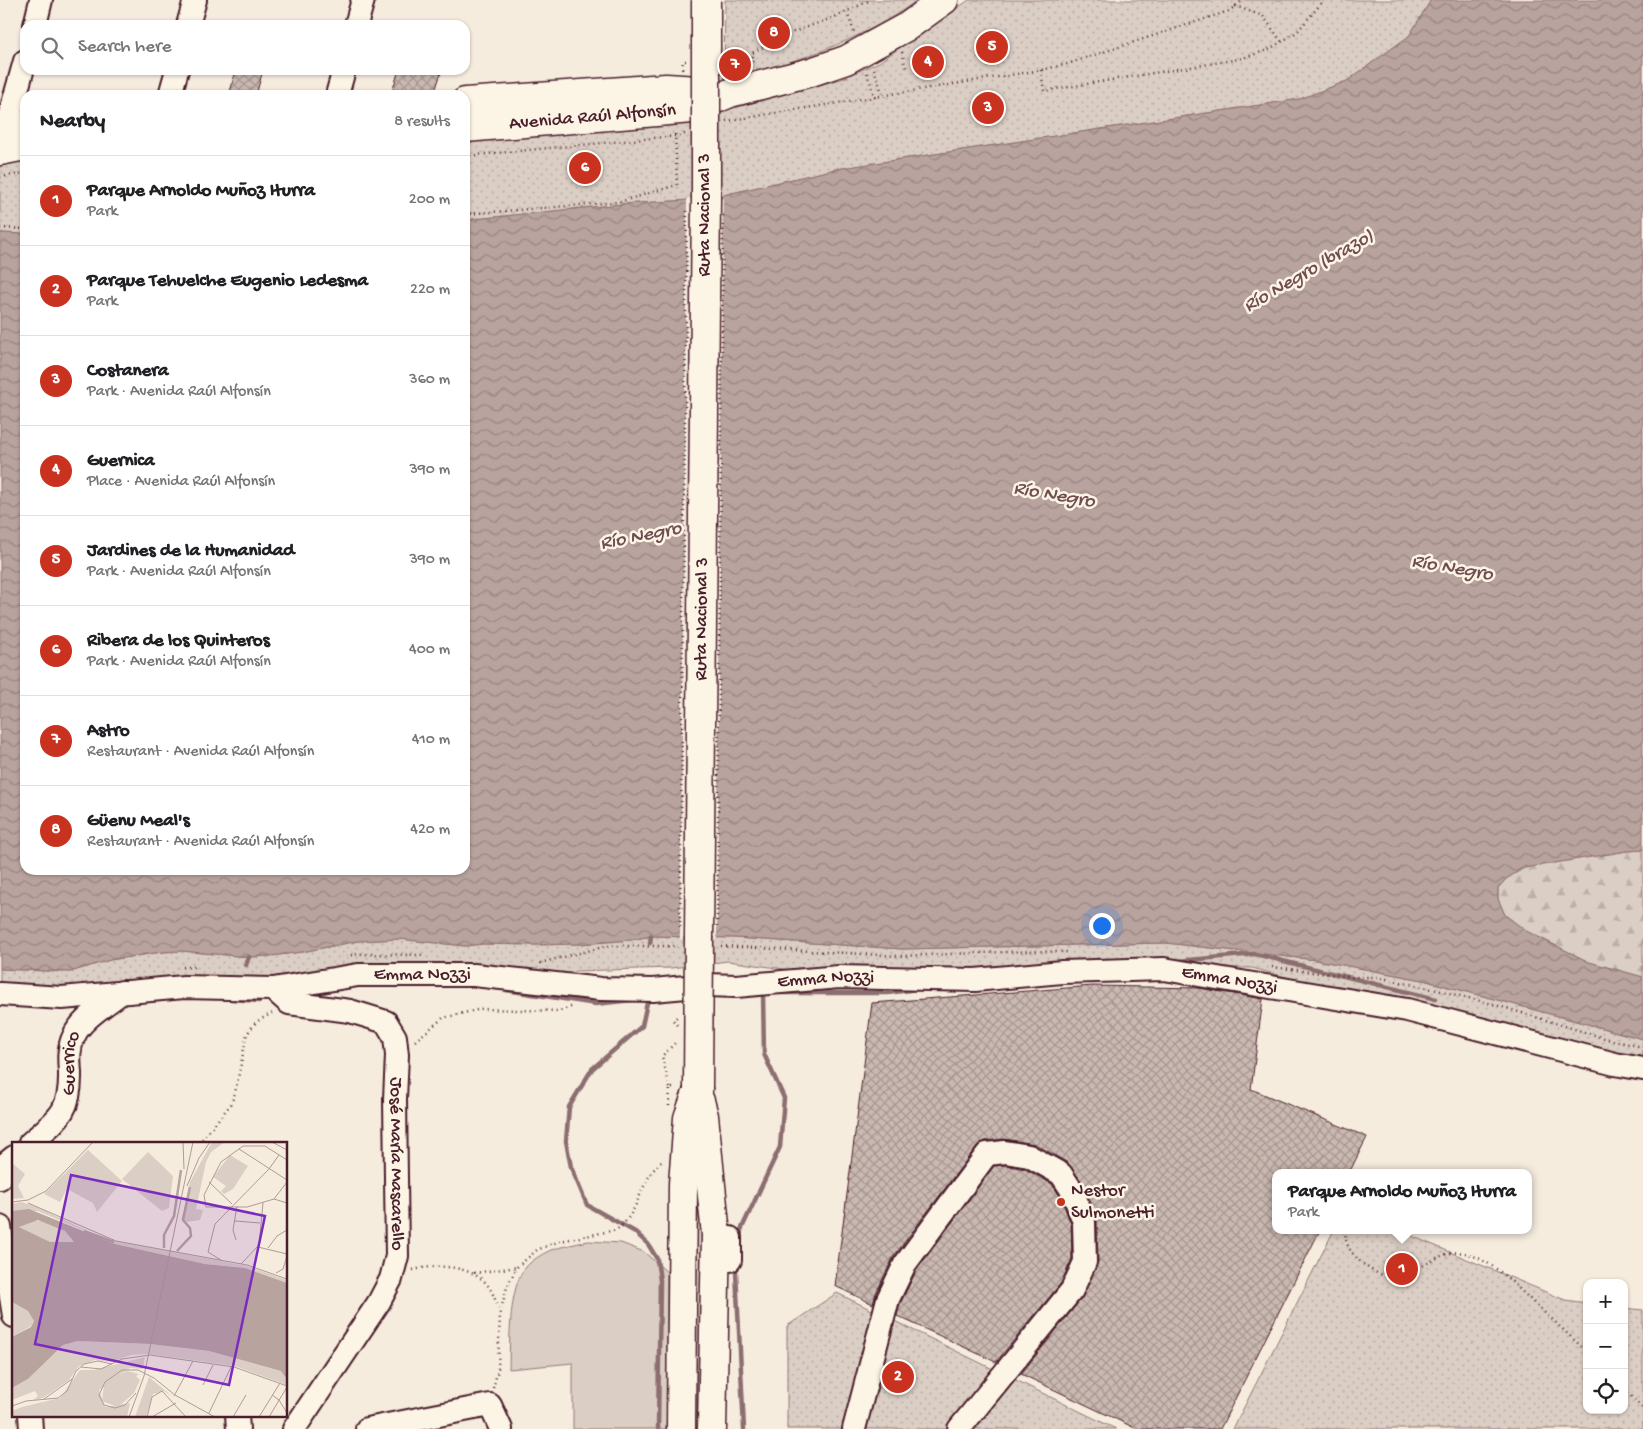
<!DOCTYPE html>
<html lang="en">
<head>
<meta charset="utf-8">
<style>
	:root { --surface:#fff; --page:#f2f2f2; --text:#202124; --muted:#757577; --line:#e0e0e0; --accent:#c8321e }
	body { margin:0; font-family:"Gochi Hand",sans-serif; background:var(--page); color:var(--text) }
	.controls { position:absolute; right:15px; bottom:15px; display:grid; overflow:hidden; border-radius:10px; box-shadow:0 1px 4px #0004 }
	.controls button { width:45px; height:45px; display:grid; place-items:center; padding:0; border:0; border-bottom:1px solid var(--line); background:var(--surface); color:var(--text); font:25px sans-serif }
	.you { position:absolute; left:1101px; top:925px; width:18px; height:18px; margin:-12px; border:4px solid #fff; border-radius:50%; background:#1a73e8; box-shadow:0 0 0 8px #1a73e833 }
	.badge { display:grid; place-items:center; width:32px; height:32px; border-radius:50%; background:var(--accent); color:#fff; font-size:16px; font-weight:700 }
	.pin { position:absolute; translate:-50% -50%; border:2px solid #fff; box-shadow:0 1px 5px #0006 }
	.popup { position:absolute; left:1272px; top:1169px; width:260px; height:65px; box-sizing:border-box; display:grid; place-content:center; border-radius:10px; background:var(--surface); filter:drop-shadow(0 1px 4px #0005); font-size:16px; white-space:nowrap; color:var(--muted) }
	.popup b { font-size:19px; color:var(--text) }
	.popup::after { content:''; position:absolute; left:50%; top:100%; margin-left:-10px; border:10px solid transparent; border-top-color:var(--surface) }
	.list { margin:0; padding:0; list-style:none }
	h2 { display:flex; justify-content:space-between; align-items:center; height:65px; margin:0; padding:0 20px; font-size:21px }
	h2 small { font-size:16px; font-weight:400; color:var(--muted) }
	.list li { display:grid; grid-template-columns:32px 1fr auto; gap:15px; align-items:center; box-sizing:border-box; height:90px; padding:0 20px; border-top:1px solid var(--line) }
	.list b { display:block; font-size:19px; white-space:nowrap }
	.list p { margin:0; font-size:16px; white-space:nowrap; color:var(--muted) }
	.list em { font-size:16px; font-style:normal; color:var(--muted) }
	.icon { flex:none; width:28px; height:28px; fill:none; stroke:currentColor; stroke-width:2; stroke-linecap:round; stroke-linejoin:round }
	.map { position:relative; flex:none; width:1643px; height:1429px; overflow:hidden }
	.search { position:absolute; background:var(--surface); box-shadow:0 1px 4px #0004; left:20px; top:20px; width:450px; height:55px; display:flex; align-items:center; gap:12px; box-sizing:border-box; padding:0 18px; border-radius:15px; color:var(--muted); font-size:19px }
	.panel { position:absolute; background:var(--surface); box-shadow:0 1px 4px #0004; left:20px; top:90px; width:450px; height:785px; border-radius:15px }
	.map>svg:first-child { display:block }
	.grass { fill:#dbcec4; stroke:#927678 }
	.forest { fill:url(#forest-firs); stroke:#927678 }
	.park { fill:url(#park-dots); stroke:#927678 }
	.water { fill:url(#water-waves); stroke:#8c6e70 }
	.pier { fill:#f5ecde }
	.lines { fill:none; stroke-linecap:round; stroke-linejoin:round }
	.stream { stroke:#8c6e70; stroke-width:4.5 }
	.building { fill:url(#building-cross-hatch); stroke:#4a1f2b }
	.minor-casing { stroke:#4a1f2b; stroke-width:26 }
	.major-casing { stroke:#4a1f2b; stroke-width:31 }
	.highway-casing { stroke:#4a1f2b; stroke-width:31 }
	.path { stroke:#4a1f2b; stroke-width:2.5; stroke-dasharray:1 4; stroke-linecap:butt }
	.minor { stroke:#fcf5e5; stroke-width:22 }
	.major { stroke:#fcf5e5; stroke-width:28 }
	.highway { stroke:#fcf5e5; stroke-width:28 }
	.highway-bridge-casing { stroke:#4a1f2b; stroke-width:31; stroke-linecap:butt }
	.path-bridge { stroke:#4a1f2b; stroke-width:2.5; stroke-dasharray:1 4; stroke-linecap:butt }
	.highway-bridge { stroke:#fcf5e5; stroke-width:28 }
	.poi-dot { fill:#c8321e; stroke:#fcf5e5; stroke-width:2 }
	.labels { text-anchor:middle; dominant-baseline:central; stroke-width:5; stroke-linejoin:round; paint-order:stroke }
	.street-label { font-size:19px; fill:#4a1f2b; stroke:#fcf5e5 }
	.poi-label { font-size:19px; fill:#4a1f2b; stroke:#fcf5e5; text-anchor:start }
	.water-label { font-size:20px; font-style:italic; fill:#704d53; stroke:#fcf5e5 }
	.inset-river { fill:none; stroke:#b8a39e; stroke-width:2.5 }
	.inset-road { fill:none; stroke:#b19a96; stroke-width:1 }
	.view { fill:#7b2cbf; fill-opacity:0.15; stroke:#7b2cbf; stroke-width:2.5 }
	.inset-edge { fill:none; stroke:#4a1f2b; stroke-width:2.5 }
</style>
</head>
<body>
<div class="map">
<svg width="1643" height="1429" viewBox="0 0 1643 1429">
	<defs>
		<pattern id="forest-firs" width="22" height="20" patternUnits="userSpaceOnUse" patternTransform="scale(1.25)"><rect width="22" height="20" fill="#dbcec4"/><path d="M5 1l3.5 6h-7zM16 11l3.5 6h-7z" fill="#bdb0a9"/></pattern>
		<pattern id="park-dots" width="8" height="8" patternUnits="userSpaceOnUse" patternTransform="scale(1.25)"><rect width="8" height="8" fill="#dbcec4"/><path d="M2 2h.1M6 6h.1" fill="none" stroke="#bdb0a9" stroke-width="1.8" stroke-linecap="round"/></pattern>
		<pattern id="water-waves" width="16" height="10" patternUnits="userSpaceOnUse" patternTransform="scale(1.25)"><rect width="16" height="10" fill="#b8a39e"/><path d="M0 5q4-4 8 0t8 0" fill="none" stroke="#988481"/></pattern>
		<pattern id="building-cross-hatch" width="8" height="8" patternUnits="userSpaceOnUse" patternTransform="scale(1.25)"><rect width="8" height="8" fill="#cab9b1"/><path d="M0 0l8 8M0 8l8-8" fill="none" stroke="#a69690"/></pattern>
	</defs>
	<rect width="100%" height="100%" fill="#f5ecde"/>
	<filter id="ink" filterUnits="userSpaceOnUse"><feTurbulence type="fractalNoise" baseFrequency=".02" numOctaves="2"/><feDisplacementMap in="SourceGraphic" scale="10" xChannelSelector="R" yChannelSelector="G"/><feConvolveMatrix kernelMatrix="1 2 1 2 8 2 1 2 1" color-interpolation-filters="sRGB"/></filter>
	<g filter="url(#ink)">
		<path class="grass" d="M693 1174 704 1183 701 1429H691Z
			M588 1241 621 1243 644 1252 667 1272V1429H573V1363L509 1369C510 1343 508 1287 526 1267 532 1260 542 1254 551 1250 563 1246 576 1244 588 1241Z"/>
		<path class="forest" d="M1643 850V977L1589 962 1526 931 1505 915 1498 899V888L1506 879 1524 868 1627 851Z"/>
		<path class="park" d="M725 0H918C861 41 793 64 724 80Z
			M969 0H1431L1409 36 1347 81 1300 99 836 169 706 199 623 204 465 220V137L706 115 764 100 841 79 879 62Z
			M25 153V234L0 233V159Z
			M651 936 735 938 902 949 1166 943 1316 960 1423 980 1643 1039V1062L1312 984 1252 968 1070 967 839 977 728 961 671 968 576 971 560 981 264 983 61 990 0 986V969L70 972 110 960 162 952 181 951 249 957 271 956 302 952 358 941 399 939 465 946 483 944 534 945 580 944 631 940Z
			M1334 1230H1404L1414 1237 1565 1300 1587 1303V1410H1624V1308L1643 1310V1429H1233Z
			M837 1293 1116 1429H787V1326Z"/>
		<path class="water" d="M1431 0H1643V850L1627 851 1524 868 1506 879 1498 888V899L1505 915 1526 931 1589 962 1643 977V1039L1423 980 1316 960 1166 943 902 949 735 938 651 936 631 940 580 944 534 945 483 944 465 946 399 939 358 941 302 952 271 956 249 957 181 951 162 952 110 960 70 972 0 969V233L25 234V870H465V220L623 204 706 199 836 169 1300 99 1347 81 1409 36Z"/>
		<path class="pier" d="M723 192 717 940 680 939 687 198 705 196Z"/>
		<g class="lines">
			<path class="stream" d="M650 943 651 936
				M1178 961 1255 954 1436 999
				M246 965 249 957
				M506 990 596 1004 632 1000
				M780 993H888L917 989
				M648 998 642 1026 592 1069 569 1107 566 1141 571 1167 587 1205 635 1232 648 1244 657 1259 660 1280 658 1429
				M232 999 259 1001
				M740 1240 741 1230 780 1147 784 1098 764 1054 763 993
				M737 1263 736 1272 744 1429"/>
		</g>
		<path class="building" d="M236 70H263L256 95H242L230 92Z
			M399 70H442L435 91 391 95Z
			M1093 986 1199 988 1263 999 1251 1089 1367 1137 1349 1173H1276V1230H1320L1220 1429H1137L1021 1374 1082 1298 1098 1262 1097 1221 1084 1185 1068 1163 1035 1144 1004 1139 985 1141 977 1146 894 1256 876 1293 873 1304 835 1286 872 1003Z
			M1005 1165 1025 1169 1052 1184 1061 1198 1071 1224 1072 1259 1061 1283 996 1362 897 1316 900 1304 916 1271 994 1166Z"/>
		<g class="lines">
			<g class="minor-casing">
				<g id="minor">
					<path d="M35 25 41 0"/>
					<path d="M188 25 195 0"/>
					<path d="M356 25 363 0"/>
					<path d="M170 95 177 70"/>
					<path d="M337 95 344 70"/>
					<path d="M10 143 6 129 25 61"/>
					<path id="s1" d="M273 989 289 1003 350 1011 386 1022 395 1037 397 1055 395 1099 397 1256 391 1279 379 1302 294 1429"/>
					<path id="s2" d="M0 994 62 998 184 987 273 989 358 975H474L601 989 653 990 708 985 736 986 839 977 975 980 1062 972 1164 969 1407 1010 1615 1064 1643 1069"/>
					<path id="s3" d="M30 1143C58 1119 71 1112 70 1073 69 1060 68 1048 74 1036 81 1019 108 1003 122 992"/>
					<path d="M0 1178 4 1165 14 1157"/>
					<path d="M0 1227 14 1316"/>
					<path d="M715 1260H730V1238"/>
					<path d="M30 1415 31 1429"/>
					<path d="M237 1415 238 1429"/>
					<path d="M367 1429 490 1405 501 1429"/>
					<path d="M854 1429 888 1299 905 1264 987 1154 1005 1152 1029 1156 1061 1174 1073 1192 1084 1222 1085 1262 1072 1290 959 1429"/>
				</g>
			</g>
			<g class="major-casing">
				<g id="major">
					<path d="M465 102 666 88 698 90 718 97"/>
					<path id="s4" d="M465 128 692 109 730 93 811 72 846 60 908 26 944 0"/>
					<path d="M0 130 25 126"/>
					<path d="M0 151 25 146"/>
				</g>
			</g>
			<g class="highway-casing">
				<g id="highway">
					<path id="s5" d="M699 937 706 199"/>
					<path d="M700 1101 704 1116 716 1235 712 1429"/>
					<path d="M681 1429 683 1184 688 1118 698 1090"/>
				</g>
			</g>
			<path class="path" d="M1235 6 1263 16 1281 41
				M847 12 854 32
				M902 52 906 68
				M728 60H731L730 72
				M752 62V53L788 34 832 18 871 0
				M682 69 683 61H687
				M874 69 883 96
				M1041 70 1044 91 1239 59 1268 50 1297 32 1324 0
				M867 73 875 98
				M726 121 1041 70 1067 64 1229 11 1243 0
				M465 156 676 136 685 134
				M0 177 25 173
				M465 214 619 202 677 185 675 130
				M0 228 25 229
				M721 946 898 956 1031 951 1070 952
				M341 957 358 954 423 955
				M540 963 607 946H678
				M183 967H195
				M1272 967 1352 977H1377L1441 991 1496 1005 1614 1041 1643 1047
				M677 1025 673 1020 677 1017
				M415 1041 443 1018 481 1009 559 1011 574 1006
				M670 1088 662 1056 677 1041
				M669 1106 670 1088H676
				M199 1143 231 1104 235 1093 247 1034 256 1022 272 1013
				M1345 1230C1345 1245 1351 1253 1362 1263 1408 1303 1431 1239 1471 1255 1497 1265 1514 1284 1534 1303 1552 1319 1569 1335 1587 1352
				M413 1270C437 1264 468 1265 486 1283 493 1291 496 1302 499 1311
				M474 1273 517 1267
				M493 1388 498 1370 500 1313 507 1287 517 1267 537 1250 560 1241 616 1230C641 1213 639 1178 663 1161
				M1624 1389 1643 1409"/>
			<use href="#minor" class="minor"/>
			<use href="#major" class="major"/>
			<use href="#highway" class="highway"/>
			<g class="highway-bridge-casing">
				<path id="highway-bridge" d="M706 199V0
					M698 1090 699 937"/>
			</g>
			<path class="path-bridge" d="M717 926 723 212
				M680 927 687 207"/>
			<use href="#highway-bridge" class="highway-bridge"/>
		</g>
	</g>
	<circle class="poi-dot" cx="1061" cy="1202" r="5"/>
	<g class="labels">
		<g class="street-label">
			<text stroke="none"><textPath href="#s4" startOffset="128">Avenida Raúl Alfonsín</textPath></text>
			<text transform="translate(705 215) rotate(-90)">Ruta Nacional 3</text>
			<text stroke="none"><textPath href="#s5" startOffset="318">Ruta Nacional 3</textPath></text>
			<text stroke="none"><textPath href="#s2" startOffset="424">Emma Nozzi</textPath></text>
			<text stroke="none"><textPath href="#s2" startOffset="1234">Emma Nozzi</textPath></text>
			<text stroke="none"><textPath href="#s2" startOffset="829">Emma Nozzi</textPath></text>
			<text stroke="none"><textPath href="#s3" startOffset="95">Guerrico</textPath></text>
			<text stroke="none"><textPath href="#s1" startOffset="265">José María Mascarello</textPath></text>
		</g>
		<g class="poi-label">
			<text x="1071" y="1191">Nestor<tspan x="1071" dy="22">Sulmonetti</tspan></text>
		</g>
		<g class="water-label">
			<text transform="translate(1309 272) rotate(-30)">Río Negro (brazo)</text>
			<text transform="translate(1054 496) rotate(10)">Río Negro</text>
			<text transform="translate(641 537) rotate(-11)">Río Negro</text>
			<text transform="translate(1452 569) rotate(10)">Río Negro</text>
		</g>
	</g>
	<g transform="translate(12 1142)">
		<rect width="275" height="275" fill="#f5ecde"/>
		<path d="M200 0H213L199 10 194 20 184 67 191 68 188 78 175 80 170 76 178 40ZM218 13 236 24 221 47 212 52 209 49 214 44 201 35ZM137 235 161 255 152 249 141 252 134 275H123ZM32 261 40 275H0V269L10 265 13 271Z" fill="#dbcec4"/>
		<path d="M33 78 53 89 62 100H35L7 85 14 80ZM0 160 16 169 22 179 19 184 0 195Z" fill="#dbcec4"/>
		<path d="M76 8 110 39 85 70 81 61 55 47 48 60 32 52ZM136 10 161 34 157 66 150 69 110 37ZM0 21 13 32 6 44 12 56 0 57ZM9 60 23 64 93 97 235 124 275 138V141L233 126 193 122 103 102 26 69H0V62ZM66 199 138 202 197 209 269 229 274 232 275 243 223 224 136 212 119 213 99 220 83 218 67 224 57 238 31 256 21 258 26 254 23 249 0 258V246L16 237 51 203ZM133 215 131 227 118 226 87 248 93 265 118 261 115 275H40L32 261 13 272 10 265 48 256 68 228H82ZM115 229 127 232 124 234 128 238 122 251 106 265 90 259 92 243Z" fill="#dbcec4"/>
		<path d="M17 67 103 102 193 122 233 126 275 141V237L269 229 197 209 138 202 66 199 51 203 16 237 0 246V195L19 185 22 179 16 169 0 160V69ZM26 78 53 89 62 100H38L7 85Z" fill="#b8a39e" fill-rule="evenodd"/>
		<path class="inset-river" d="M72 89 102 100M152 106V93L162 74 169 28M165 109 179 94 178 86 171 78 178 45"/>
		<path class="inset-road" d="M171 0 172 27M260 0 275 8M227 7 275 38M275 18 253 4H231L209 20 192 53 194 65H235L262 57 275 61M197 40 220 62M175 44 187 16 198 0M262 57 275 40M16 58 34 49 81 0M0 60 16 58M16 61 104 99 235 123 275 137M223 79 248 81M224 98 221 88 225 64M246 105 275 112M256 106 265 94 275 88M209 118 196 110 203 82 257 27 267 13M229 122 247 103 251 61M264 131 271 127 275 114M69 225 89 227 110 217 138 213 222 225 275 244M142 236 163 253 203 275M191 243 201 223M124 251 113 263 103 266 92 263 87 253 93 240 110 228H126L142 236M260 253 267 258 275 271M162 254 181 219M32 257 60 237M0 264 14 259 46 256 55 249 64 229 72 222 86 219 100 222M197 271 219 225M117 275 132 234 181 0M135 275 140 255 150 249 174 275M140 275 164 261M221 275 234 253M247 275 268 241M257 275 275 245"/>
		<path class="view" d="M59 33 253 74 217 243 23 202Z"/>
		<rect width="275" height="275" class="inset-edge"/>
	</g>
</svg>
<div class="controls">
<button>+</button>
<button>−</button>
<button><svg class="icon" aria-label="locate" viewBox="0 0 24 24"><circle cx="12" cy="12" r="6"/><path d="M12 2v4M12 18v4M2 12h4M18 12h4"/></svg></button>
</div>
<div class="you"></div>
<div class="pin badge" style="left:1402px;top:1269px">1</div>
<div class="popup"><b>Parque Arnoldo Muñoz Iturra</b>Park</div>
<div class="pin badge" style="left:898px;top:1377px">2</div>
<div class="pin badge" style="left:988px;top:108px">3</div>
<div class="pin badge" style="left:928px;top:62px">4</div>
<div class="pin badge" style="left:992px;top:47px">5</div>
<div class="pin badge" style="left:585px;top:168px">6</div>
<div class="pin badge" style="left:735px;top:65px">7</div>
<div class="pin badge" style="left:774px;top:33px">8</div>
<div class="search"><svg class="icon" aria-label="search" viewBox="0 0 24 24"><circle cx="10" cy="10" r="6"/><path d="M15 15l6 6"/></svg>Search here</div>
<section class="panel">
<h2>Nearby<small>8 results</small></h2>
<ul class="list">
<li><span class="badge">1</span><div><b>Parque Arnoldo Muñoz Iturra</b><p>Park</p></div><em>200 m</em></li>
<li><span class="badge">2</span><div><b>Parque Tehuelche Eugenio Ledesma</b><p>Park</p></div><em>220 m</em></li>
<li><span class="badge">3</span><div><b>Costanera</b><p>Park · Avenida Raúl Alfonsín</p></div><em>360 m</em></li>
<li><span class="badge">4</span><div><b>Guernica</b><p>Place · Avenida Raúl Alfonsín</p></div><em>390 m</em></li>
<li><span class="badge">5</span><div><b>Jardines de la Humanidad</b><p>Park · Avenida Raúl Alfonsín</p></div><em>390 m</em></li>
<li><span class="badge">6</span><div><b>Ribera de los Quinteros</b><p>Park · Avenida Raúl Alfonsín</p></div><em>400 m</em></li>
<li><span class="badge">7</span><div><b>Astro</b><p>Restaurant · Avenida Raúl Alfonsín</p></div><em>410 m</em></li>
<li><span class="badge">8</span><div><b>Güenu Meal's</b><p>Restaurant · Avenida Raúl Alfonsín</p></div><em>420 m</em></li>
</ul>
</section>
</div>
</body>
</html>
